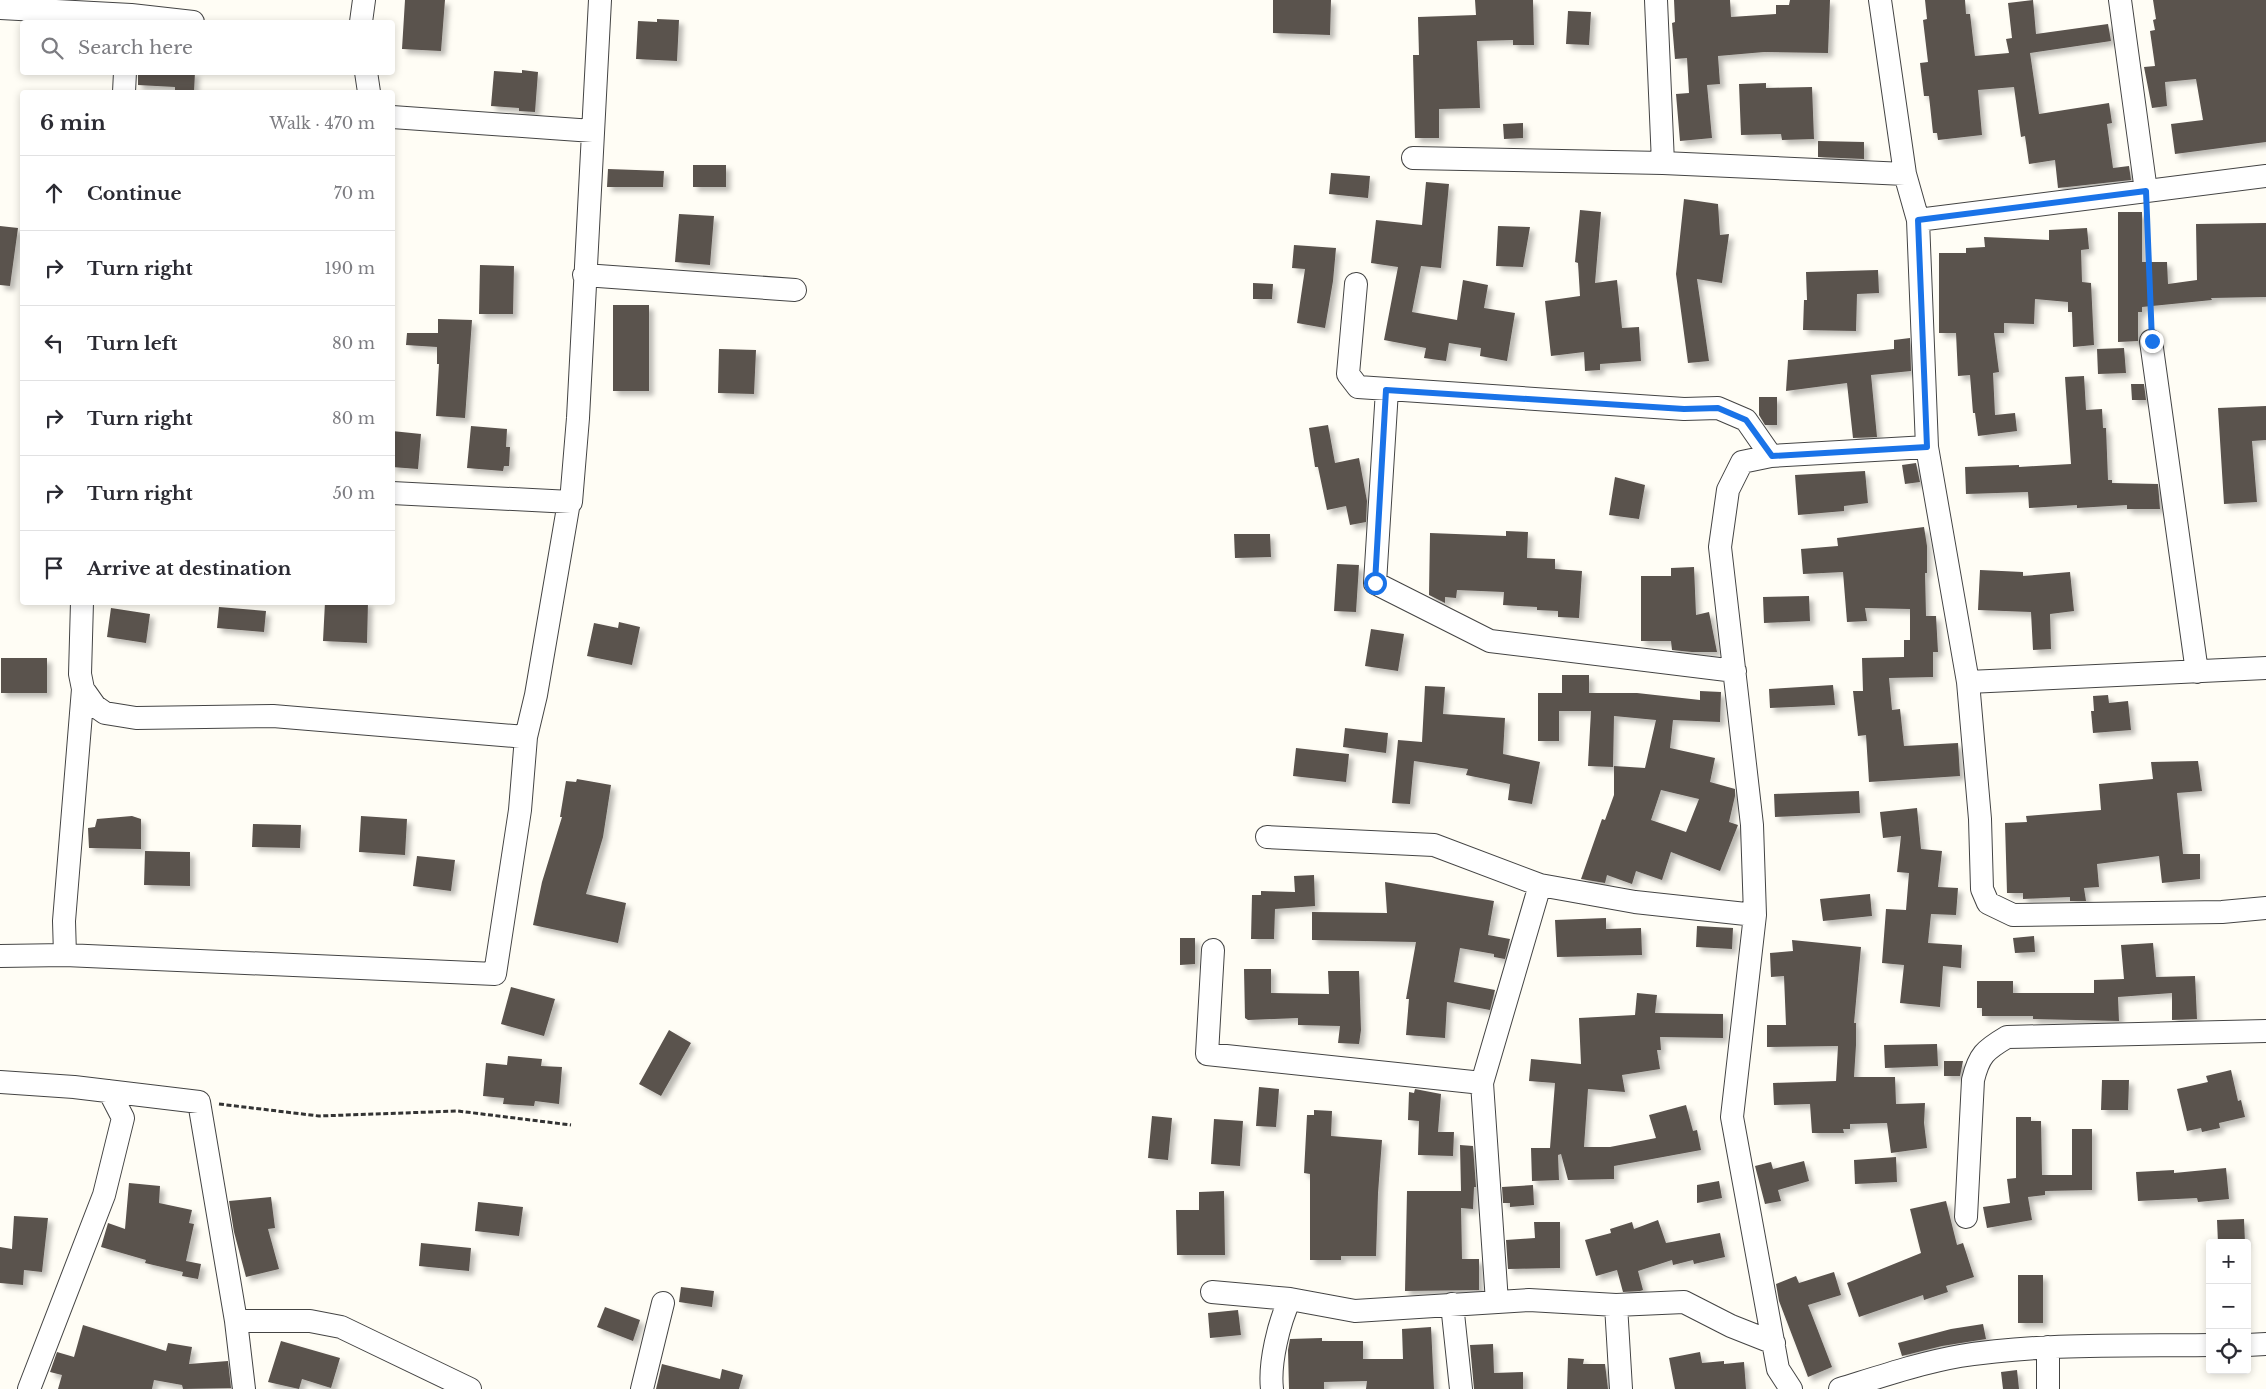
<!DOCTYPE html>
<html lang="en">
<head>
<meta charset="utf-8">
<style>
	:root { --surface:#fff; --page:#f2f2f3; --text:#2b2b33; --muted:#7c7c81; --line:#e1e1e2 }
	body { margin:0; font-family:"Libre Baskerville",serif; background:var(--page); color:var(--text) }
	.controls { position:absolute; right:15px; bottom:15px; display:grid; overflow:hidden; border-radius:5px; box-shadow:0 2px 8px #0003 }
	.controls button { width:45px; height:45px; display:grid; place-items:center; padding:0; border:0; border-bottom:1px solid var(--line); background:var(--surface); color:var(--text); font:25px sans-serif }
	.stop { position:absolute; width:15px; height:15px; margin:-11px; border:4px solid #1a73e8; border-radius:50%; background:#fff }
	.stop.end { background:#1a73e8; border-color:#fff; box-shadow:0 1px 5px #0008 }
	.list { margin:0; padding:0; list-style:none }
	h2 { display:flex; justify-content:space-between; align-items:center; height:65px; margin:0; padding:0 20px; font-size:21px }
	h2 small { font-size:16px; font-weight:400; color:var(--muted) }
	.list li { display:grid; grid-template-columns:32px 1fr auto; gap:15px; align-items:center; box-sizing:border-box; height:75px; padding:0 20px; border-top:1px solid var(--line) }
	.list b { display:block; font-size:19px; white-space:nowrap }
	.list em { font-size:16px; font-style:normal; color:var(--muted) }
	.icon { flex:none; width:28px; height:28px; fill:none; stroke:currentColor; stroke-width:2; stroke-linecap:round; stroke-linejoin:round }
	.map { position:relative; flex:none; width:2266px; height:1389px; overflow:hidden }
	.search { position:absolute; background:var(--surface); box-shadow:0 2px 8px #0003; left:20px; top:20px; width:375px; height:55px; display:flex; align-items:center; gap:12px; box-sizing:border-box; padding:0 18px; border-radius:5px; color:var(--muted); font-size:19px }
	.panel { position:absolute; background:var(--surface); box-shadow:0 2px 8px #0003; left:20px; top:90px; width:375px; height:515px; border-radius:5px }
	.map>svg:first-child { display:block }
	.building { fill:#5a524d; fill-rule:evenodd; filter:url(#shadow) }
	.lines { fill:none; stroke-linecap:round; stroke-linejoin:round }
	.minor-casing { stroke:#444; stroke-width:24 }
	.path { stroke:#333; stroke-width:3; stroke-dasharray:5 2.5; stroke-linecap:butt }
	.minor { stroke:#fff; stroke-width:22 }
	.route { stroke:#1a73e8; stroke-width:6 }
</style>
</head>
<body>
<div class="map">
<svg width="2266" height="1389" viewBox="0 0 2266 1389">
	<defs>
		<filter id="shadow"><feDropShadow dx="4.5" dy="4.5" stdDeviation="2.5" flood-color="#0004"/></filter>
	</defs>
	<rect width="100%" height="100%" fill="#fffdf5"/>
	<path class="building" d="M405 0H445L441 51 402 49Z
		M1273 0H1331L1330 35 1273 33Z
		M1475 0H1533L1534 45H1513V40L1477 41 1480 108 1439 109V138H1415L1413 55H1419L1418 17 1476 15Z
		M1674 0H1730L1731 17 1776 14V5H1789L1790 0H1830L1828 53 1764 52 1718 56 1720 84 1707 85 1712 138 1680 141 1676 94 1689 93 1687 58 1675 59 1672 23 1675 22Z
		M1925 0H1965L1966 14H1970L1975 56 2009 53 2006 39 2012 38 2008 3 2033 0 2036 34 2108 24 2111 41 2030 53 2039 114 2109 103 2112 123 2107 124 2113 168 2129 166 2131 180 2058 188 2055 160 2029 164 2025 136 2021 137 2014 87 1978 90 1982 135 1938 140 1937 133H1933L1929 96H1924L1920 63 1928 62 1923 20 1927 19Z
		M2153 0H2266V142L2175 154 2171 124 2203 120 2196 79 2165 82 2167 106 2152 108 2144 67 2155 66 2150 31 2155 30 2153 20 2156 19Z
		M1568 11 1591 12 1589 45 1566 44Z
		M657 19 679 20 677 61 636 59 638 21 657 22Z
		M522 70 538 72 535 112 519 111V108L491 106 494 71 522 73Z
		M138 72H195L194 92 175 91V87L138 85Z
		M1766 83V88L1812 87 1814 139 1782 140 1781 134 1741 135 1739 84Z
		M1523 123V138L1504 139 1503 124Z
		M1818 141 1864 142V159L1818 157Z
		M693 165H726V187H693Z
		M608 169 664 171 663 187H607Z
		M1331 173 1370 176 1368 198 1329 194Z
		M1426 182 1449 184 1441 268 1421 266 1412 312 1457 320 1463 280 1488 285 1484 308 1515 313 1507 361 1480 356 1481 348 1449 343 1446 361 1424 358 1426 348 1384 340 1398 267 1371 263 1376 220 1422 225Z
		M1684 199 1718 204 1720 235 1729 234 1722 283 1697 279 1709 361 1688 363 1676 274Z
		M1580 210 1601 212 1595 283 1617 280 1622 328 1639 327 1641 361 1600 364V370L1585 371 1584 352 1551 356 1545 301 1580 296 1578 263 1575 262Z
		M2118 212H2142V262H2167L2168 284 2197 280 2196 224 2266 223V297L2211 298 2212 300 2142 307V312H2138V341L2118 342Z
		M679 214 714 216 710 265 675 262Z
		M0 226 18 228 10 286 0 285Z
		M1498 226 1530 227 1523 267 1496 266Z
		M2087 228 2089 249 2081 250 2082 282 2091 283 2094 345 2073 347 2072 312H2068V302L2035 299 2034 324 2004 323V333H1994L1999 372 1993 373 1995 415 2015 413 2017 431 1978 436 1975 413H1973L1970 375 1958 376 1956 333H1939V253H1966V248L1985 247 1984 237 2049 240V230Z
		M1294 245 1336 248 1333 281 1325 328 1297 323 1305 269 1292 268Z
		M480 265 514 266 513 314H479Z
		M1878 270 1879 293 1857 294 1856 331 1803 330 1804 300H1807L1806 272Z
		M1253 283 1273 284 1272 299H1253Z
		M613 305H649V391H613Z
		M438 319 472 320 465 418 436 416 439 364H437V347L406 345 407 333H438Z
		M1910 338 1911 371 1871 375 1877 437 1853 438 1847 383 1786 391 1788 360 1894 349V340Z
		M2124 348 2126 373 2098 374 2097 349Z
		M719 349 756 350 754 394 718 393Z
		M2084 376 2086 410 2102 409 2103 428H2106L2108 480H2112V483L2158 484 2160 509H2127V505L2077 508V505L2029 508 2028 492 1966 494 1965 467 2019 465V467L2071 464 2065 377Z
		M2131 384H2144L2146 400H2132Z
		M1759 397H1777V425H1765L1759 415Z
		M2266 406V440L2252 441 2257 502 2224 504 2218 408Z
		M1328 425 1335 463 1359 458 1367 501 1366 522 1350 525 1346 506 1327 510 1318 467H1315L1309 428Z
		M471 426 507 429 506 447H510L509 466H504L503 471 467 468Z
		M392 431 421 434 418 469 392 467Z
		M1916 463 1920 482 1905 484 1902 465Z
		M1865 471 1868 503 1844 506V511L1798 515 1795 475Z
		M1615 477 1645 485 1639 519 1609 515Z
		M1924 527 1927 546V573H1925L1926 616H1936L1938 652H1933V677L1889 678 1892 710 1900 709 1904 746 1958 743 1960 776 1869 782 1866 735 1858 736 1853 691H1863L1862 658 1904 657V640H1910V609L1865 608 1867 621 1847 622 1843 572 1803 574 1801 549 1838 546 1837 538Z
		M1506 531 1528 532 1527 558 1555 559V569L1582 571 1579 618 1558 617V611L1537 610V607L1503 605 1504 592 1457 590 1456 598 1445 597V603L1429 595 1430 533 1506 536Z
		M1234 534H1270L1271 557 1235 558Z
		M1337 564 1359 565 1356 612 1334 611Z
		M1694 567 1696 615 1709 612 1717 652H1692L1672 650 1671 641H1641V576H1671V568Z
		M1980 570 2023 572V576L2070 572 2074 611 2050 614 2051 649 2033 650 2031 612 1978 610Z
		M1809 596 1810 621 1764 623 1763 597Z
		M325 602H368L367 643 323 641Z
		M219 607 266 611 264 632 217 628Z
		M111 608 150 614 146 643 107 637Z
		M619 622 640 627 632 665 587 656 594 623 618 628Z
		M1371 629 1404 634 1398 671 1365 666Z
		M1 658H47V693H1Z
		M1562 675H1589V693H1637L1700 700V691L1721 692 1720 722 1673 720 1670 748 1715 758 1710 782 1735 789V796L1729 822 1738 825 1720 871 1671 852 1662 880 1636 871 1632 884 1607 875 1605 883 1581 879 1602 819 1605 820 1614 795V766L1645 768 1656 720 1614 716 1613 767 1588 766 1591 711H1559V741H1538V693H1562ZM1661 790 1699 799 1686 832 1651 820Z
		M1833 685 1835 705 1770 708 1769 689Z
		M1425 686 1445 687 1443 714 1505 718 1503 754 1540 762 1532 804 1508 800 1510 784 1466 775 1468 769 1414 761 1410 804 1392 803 1398 740 1422 742Z
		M2108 695 2109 703 2128 701 2131 730 2093 733 2091 711H2094L2093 696Z
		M1345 728 1388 733 1386 753 1343 747Z
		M1296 748 1349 754 1346 782 1293 776Z
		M2198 761 2202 791 2177 793 2183 854H2200V879L2162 883 2159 856 2097 864 2099 887 2084 888 2086 901H2070V897L2023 899V893H2007L2005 823 2027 822 2026 816 2101 810 2099 784 2153 779 2151 762Z
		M577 779 611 785 603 837 586 894 626 903 618 943 533 925 542 882 562 817H560L566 781 576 782Z
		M1859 791 1860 813 1775 817 1774 794Z
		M1917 808 1921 849 1942 851 1938 887 1958 888 1956 915 1931 914 1928 943 1962 945 1961 968 1943 966 1940 1007 1900 1003 1904 965 1882 963 1886 909 1906 910 1909 873 1897 872 1901 836 1883 838 1880 812Z
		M132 816 141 819V849L89 848 88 828 95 827 97 819Z
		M361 816 407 819 405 855 359 852Z
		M253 824 301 825 300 848 252 847Z
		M145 851 190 852V886L144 885Z
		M417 856 455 860 451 891 413 886Z
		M1314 875 1315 906 1275 909 1274 939H1251L1252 895H1261V891L1295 892 1294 876Z
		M1385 882 1494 901 1488 935 1510 939 1505 959 1494 957V954L1460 948 1454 982 1495 990 1490 1010 1447 1002 1445 1038 1406 1035 1409 999H1406L1416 942 1312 940V912L1387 913Z
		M1870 894 1872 916 1823 921 1820 899Z
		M1606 918V929L1641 928 1642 955 1557 957 1555 920Z
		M1697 926 1733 928 1732 949 1696 947Z
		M2034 936 2035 952 2015 953 2013 938Z
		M1180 938H1195V964L1180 965Z
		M1792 940 1861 947 1854 1023H1856V1045L1854 1077H1895L1896 1104 1925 1103 1924 1123 1927 1148 1891 1153 1887 1123 1850 1124V1129H1843L1844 1133H1812L1810 1104 1774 1105 1773 1083 1836 1081 1838 1046 1767 1047V1025H1786L1784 976 1771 977 1770 953 1793 951Z
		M2153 943 2156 977 2195 976 2197 1019 2172 1020V993L2118 997 2119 1021 2033 1019V1016H1982V1008H1977V981H2013V993H2094V980L2124 979 2121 945Z
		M1244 969H1271V993L1329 994 1328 971H1359L1361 1030 1359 1044 1338 1043 1340 1026 1298 1025V1018L1248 1020 1245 1018Z
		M511 987 555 999 544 1036 501 1024Z
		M1637 993 1657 995 1655 1013 1723 1014V1038L1660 1037 1661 1050H1657L1660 1069 1622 1075 1625 1092 1588 1089 1584 1147H1610L1656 1138 1649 1115 1686 1105 1693 1131 1697 1130 1701 1150 1614 1166V1179L1568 1180 1561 1154 1558 1155 1559 1180 1532 1181 1531 1148H1550L1555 1083 1529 1081 1531 1059 1581 1064 1579 1018 1635 1015Z
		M669 1030 691 1043 661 1096 639 1084Z
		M1937 1044 1938 1066 1885 1068 1884 1045Z
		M508 1056 542 1059 541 1066 562 1067 559 1104 535 1101 534 1106 503 1104 504 1098 483 1096 486 1063 507 1065Z
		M1944 1061H1963L1960 1076H1944Z
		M2231 1070 2238 1101 2241 1100 2245 1117 2219 1123 2220 1128 2202 1132 2201 1128 2187 1131 2177 1089 2208 1082 2206 1076Z
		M2102 1080H2129L2128 1110H2101Z
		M1259 1087 1279 1089 1276 1127 1256 1126Z
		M1415 1089 1441 1094 1438 1132H1454L1453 1156 1418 1155 1419 1121 1408 1120 1409 1092 1414 1093Z
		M1314 1110 1332 1111 1331 1136 1382 1140 1378 1193 1376 1256H1341V1260H1310V1174L1304 1173 1307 1115H1314Z
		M1152 1116 1172 1118 1168 1160 1148 1158Z
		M2016 1117H2031V1121H2041L2042 1175H2072V1129H2092V1190L2045 1191V1195L2028 1197 2032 1220 1987 1228 1983 1207 2010 1203 2007 1179 2016 1178Z
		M1214 1119 1243 1121 1240 1166 1211 1164Z
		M1460 1145 1473 1146 1476 1187H1474L1473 1209 1461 1208 1462 1259H1479V1290L1405 1291 1407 1191H1461Z
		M1896 1157 1897 1182 1855 1184 1854 1160Z
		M1804 1161 1809 1181 1778 1190 1781 1201 1765 1204 1755 1166 1771 1162 1773 1169Z
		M2226 1168 2229 1199 2198 1202 2197 1198 2138 1201 2136 1172 2174 1170V1173Z
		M1719 1181 1722 1198 1697 1203V1185Z
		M129 1183 160 1186 159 1203 192 1210 189 1223 194 1224 186 1261 201 1264 198 1279 182 1276 183 1272 145 1263 146 1260 101 1247 108 1223 125 1229Z
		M1533 1185 1534 1205 1510 1207V1203H1503L1502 1187Z
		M1224 1191 1225 1255H1177L1176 1210H1199V1192Z
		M271 1197 275 1228 268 1229 279 1269 246 1277 234 1232 229 1201Z
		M1946 1201 1957 1245 1963 1243 1974 1277 1946 1286 1948 1292 1924 1300 1923 1295 1859 1317 1847 1283 1921 1253 1910 1209Z
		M478 1202 523 1207 519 1236 475 1231Z
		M14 1216 48 1218 42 1272 24 1270 23 1285 0 1283V1247L12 1249Z
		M2244 1219 2245 1243H2218L2217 1220Z
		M1658 1220 1666 1243 1720 1233 1725 1257 1694 1264 1693 1260 1673 1265 1672 1260 1638 1271 1643 1290 1640 1291 1623 1292 1617 1270 1596 1276 1585 1240 1611 1233 1610 1229 1632 1222 1634 1229Z
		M1534 1222H1560V1268L1508 1269 1506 1240 1535 1238Z
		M421 1243 471 1248 469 1271 419 1266Z
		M1834 1272 1841 1295 1808 1305 1832 1367 1808 1377 1779 1301 1776 1284 1796 1276 1799 1283Z
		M2018 1275H2043V1323H2018Z
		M681 1287 714 1291 712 1307 679 1302Z
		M605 1307 640 1320 633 1341 597 1327Z
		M1238 1310 1241 1335 1210 1338 1208 1313Z
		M1983 1324 1986 1339 1942 1346 1902 1356 1898 1343 1951 1329Z
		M83 1325 166 1351 168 1343 192 1347 189 1364 228 1361 231 1388 183 1389 182 1385 154 1380 152 1389H58L62 1375 50 1372 57 1352 74 1357Z
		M1431 1327 1434 1389H1366L1367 1381 1324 1382V1389H1289L1288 1350 1290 1339 1322 1338V1341H1363V1359H1403L1402 1329Z
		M281 1341 340 1358 331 1388 302 1379 299 1389 268 1382Z
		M1493 1344 1494 1373 1523 1372V1389H1474L1470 1345Z
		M1700 1352 1702 1363 1724 1361V1364L1744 1362 1746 1389H1675L1669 1358Z
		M1568 1358 1584 1359 1583 1364H1605L1608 1389H1567Z
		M662 1364 720 1379 722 1369 743 1375 739 1389H656Z
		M2017 1370 2019 1389H2003L2001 1372Z"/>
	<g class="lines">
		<g class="minor-casing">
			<path id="minor" d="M1656 0 1663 163
				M1880 0 1905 174 1918 220 1927 447 1968 682 2266 668
				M2120 0 2146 191
				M0 8 131 15 193 22
				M361 22 364 0
				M366 72 369 92
				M124 92 125 72
				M392 117 593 131
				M1413 158 1663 163 1905 174
				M1918 220 2266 176
				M584 275 795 290
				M1356 284 1348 374 1358 387 1684 409 1718 408 1746 420 1771 456
				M2151 341 2197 672
				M1387 390 1375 583 1490 641 1735 671
				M392 493 571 502
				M82 602 80 674 83 689 95 706 105 713 136 718 273 716 526 737
				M1968 682 1980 819 1982 889 1988 903 2013 915 2222 912 2266 908
				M83 689 64 921 65 955 495 974 520 810 526 737 536 695 569 502H571L578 418 600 0
				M1267 837 1434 845 1540 885 1635 902 1755 915
				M1213 950 1207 1054 1482 1083
				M0 956 65 955
				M0 1082 74 1087 199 1102 236 1321 244 1389
				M1966 1217 1973 1080C1979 1055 1985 1050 2007 1037L2266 1031
				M1212 1292 1290 1299 1355 1311 1529 1300 1616 1305 1684 1302 1731 1326 1774 1343
				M1497 1302 1482 1083 1540 885
				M1452 1304 1461 1389
				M1616 1305 1621 1389
				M236 1321H310L341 1327 470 1389
				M2247 1345 2266 1344
				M29 1389 104 1195 123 1118 109 1091
				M642 1389 663 1303
				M1272 1389C1269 1363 1279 1322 1290 1299
				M1791 1389 1778 1369 1732 1117 1755 915 1752 825 1720 547 1728 490 1742 462 1771 456 1927 447
				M1840 1389C1879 1377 1920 1363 1960 1356 2042 1343 2127 1346 2210 1345
				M2048 1389V1347"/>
		</g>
		<path class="path" d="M2146 212 2151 321
			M219 1104 319 1116 458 1111 571 1125"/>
		<use href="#minor" class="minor"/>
	</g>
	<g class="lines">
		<path class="route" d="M1375 583 1386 390 1684 409 1718 408 1746 420 1772 456 1927 447 1918 220 2146 191 2152 341"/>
	</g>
</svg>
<div class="controls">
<button>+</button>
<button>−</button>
<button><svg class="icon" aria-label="locate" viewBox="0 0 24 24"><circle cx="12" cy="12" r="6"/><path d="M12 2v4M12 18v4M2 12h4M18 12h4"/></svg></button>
</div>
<div class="stop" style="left:1375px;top:583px"></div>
<div class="stop end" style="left:2152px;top:341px"></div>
<div class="search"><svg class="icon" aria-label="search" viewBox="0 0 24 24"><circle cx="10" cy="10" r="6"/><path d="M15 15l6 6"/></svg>Search here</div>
<section class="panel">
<h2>6 min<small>Walk · 470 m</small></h2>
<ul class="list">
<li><svg class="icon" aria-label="ahead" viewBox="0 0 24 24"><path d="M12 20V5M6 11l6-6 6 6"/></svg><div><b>Continue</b></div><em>70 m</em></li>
<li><svg class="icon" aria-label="right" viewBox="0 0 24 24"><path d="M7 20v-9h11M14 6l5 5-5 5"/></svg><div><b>Turn right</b></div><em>190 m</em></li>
<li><svg class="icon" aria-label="left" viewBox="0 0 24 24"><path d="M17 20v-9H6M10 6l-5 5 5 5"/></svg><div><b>Turn left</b></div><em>80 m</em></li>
<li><svg class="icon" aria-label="right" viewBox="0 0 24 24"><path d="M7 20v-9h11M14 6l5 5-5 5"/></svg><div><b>Turn right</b></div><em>80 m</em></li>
<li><svg class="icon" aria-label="right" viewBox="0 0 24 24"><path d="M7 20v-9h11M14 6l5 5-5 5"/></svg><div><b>Turn right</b></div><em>50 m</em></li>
<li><svg class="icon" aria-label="arrive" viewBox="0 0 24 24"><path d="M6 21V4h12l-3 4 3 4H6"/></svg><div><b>Arrive at destination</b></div></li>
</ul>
</section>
</div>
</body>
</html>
